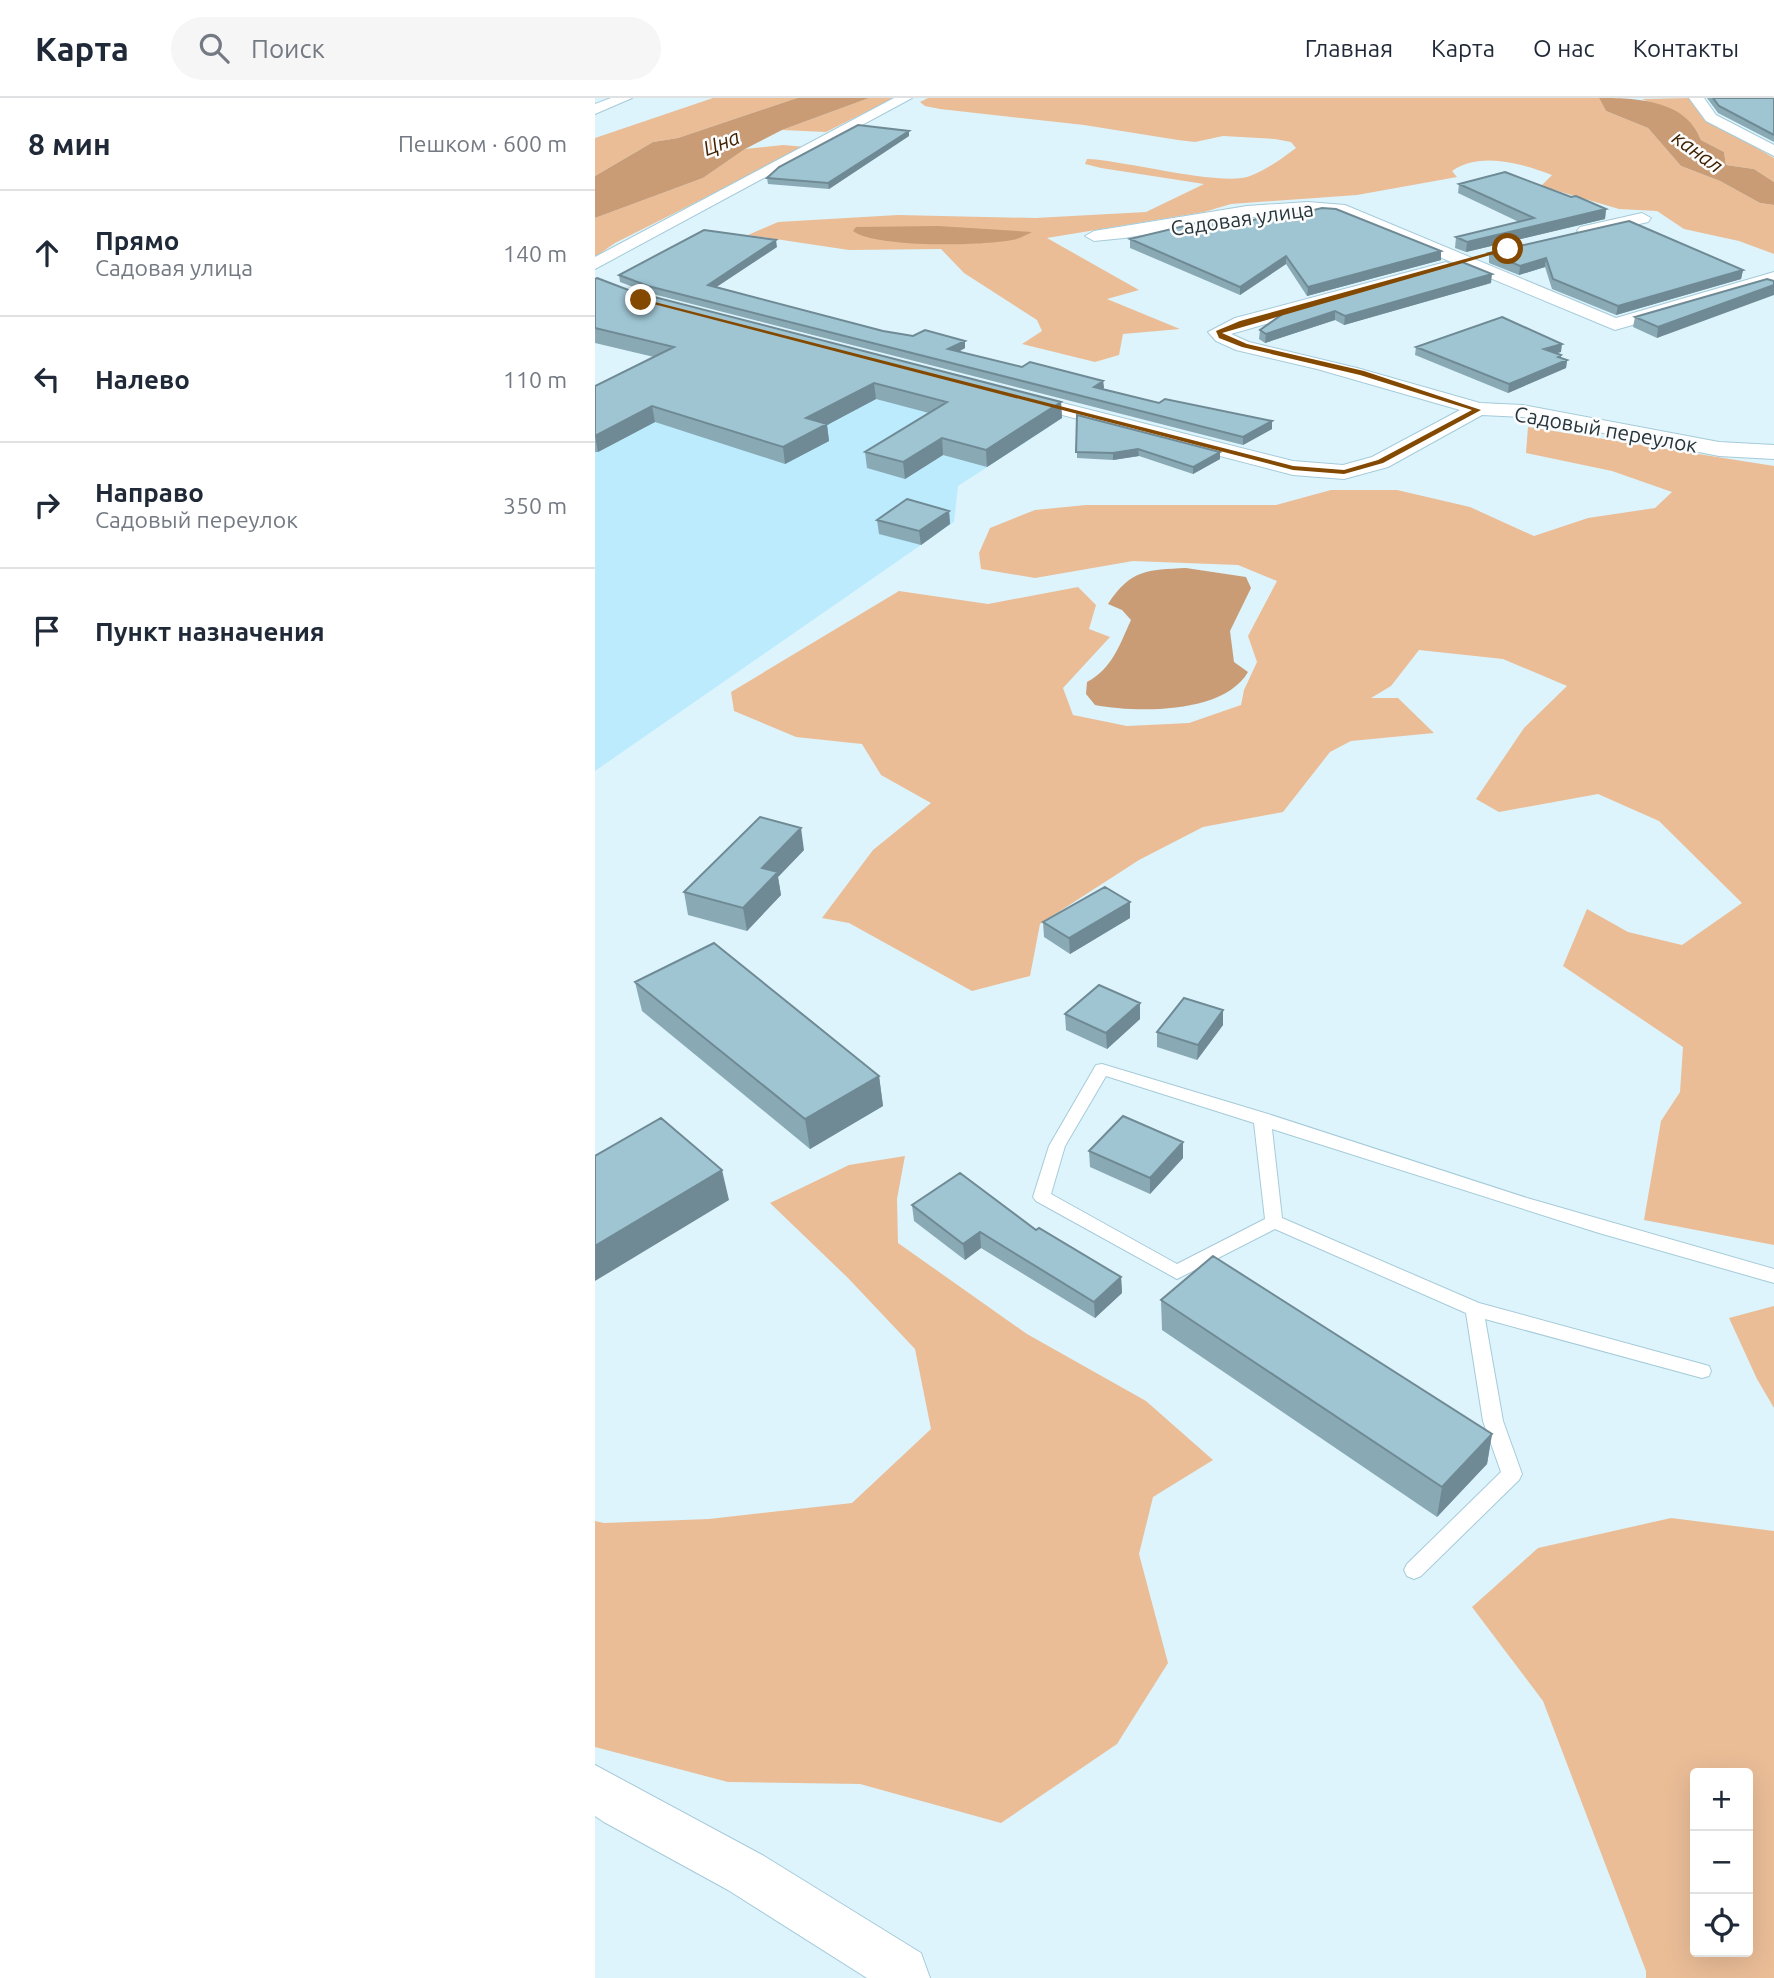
<!DOCTYPE html>
<html lang="ru">
<head>
<meta charset="utf-8">
<style>
	:root { --surface:#fff; --page:#f6f6f7; --text:#1f2937; --muted:#747a83; --line:#e0e1e3 }
	body { margin:0; font-family:Ubuntu,sans-serif; background:var(--page); color:var(--text) }
	.controls { position:absolute; right:21px; bottom:21px; display:grid; overflow:hidden; border-radius:7px; box-shadow:0 7px 28px #0002 }
	.controls button { width:63px; height:63px; display:grid; place-items:center; padding:0; border:0; border-bottom:2px solid var(--line); background:var(--surface); color:var(--text); font:35px sans-serif }
	.stop { position:absolute; width:21px; height:21px; margin:-16px; border:5px solid #844900; border-radius:50%; background:#fff }
	.stop.end { background:#844900; border-color:#fff; box-shadow:0 2px 7px #0008 }
	.list { margin:0; padding:0; list-style:none }
	h2 { display:flex; justify-content:space-between; align-items:center; height:91px; margin:0; padding:0 28px; font-size:30px }
	h2 small { font-size:23px; font-weight:400; color:var(--muted) }
	.list li { display:grid; grid-template-columns:46px 1fr auto; gap:21px; align-items:center; box-sizing:border-box; height:126px; padding:0 28px; border-top:2px solid var(--line) }
	.list b { display:block; font-size:26px; white-space:nowrap }
	.list p { margin:0; font-size:23px; white-space:nowrap; color:var(--muted) }
	.list em { font-size:23px; font-style:normal; color:var(--muted) }
	.icon { flex:none; width:38px; height:38px; fill:none; stroke:currentColor; stroke-width:2; stroke-linecap:round; stroke-linejoin:round }
	.map { position:relative; flex:none; width:1179px; height:1880px; overflow:hidden }
	header { display:flex; align-items:center; gap:42px; box-sizing:border-box; height:98px; padding:0 35px; background:var(--surface); border-bottom:2px solid var(--line) }
	header strong { font-size:33px }
	nav { display:flex; gap:38px; margin-inline-start:auto; font-size:24px }
	.search { width:490px; height:63px; background:var(--page); display:flex; align-items:center; gap:18px; box-sizing:border-box; padding:0 24px; border-radius:38px; color:var(--muted); font-size:26px }
	main { display:flex }
	aside { flex:1; background:var(--surface) }
	.map>svg:first-child { display:block }
	.built { fill:#bbebfd }
	.green { fill:#eabd97; fill-rule:evenodd }
	.water { fill:#c99c76 }
	.lines { fill:none; stroke-linecap:round; stroke-linejoin:round }
	.lane-casing { stroke:#a5cbd9; stroke-width:2 }
	.street-casing { stroke:#a5cbd9; stroke-width:2 }
	.lane { fill:#fff; fill-rule:evenodd }
	.street { fill:#fff; fill-rule:evenodd }
	.wall { fill:#89a9b5 }
	.shaded-wall { fill:#6f8a94 }
	.building { fill:#9fc5d3; stroke:#6f8a94; stroke-width:2 }
	.route { fill:#844900 }
	.labels { text-anchor:middle; dominant-baseline:central; stroke-width:5; stroke-linejoin:round; paint-order:stroke }
	.far-water-label { font-size:21px; font-style:italic; fill:#402203; stroke:#fcfcfc }
	.far-street-label { font-size:21px; fill:#27363c; stroke:#fcfcfc }
</style>
</head>
<body>
<header>
<strong>Карта</strong>
<div class="search"><svg class="icon" aria-label="search" viewBox="0 0 24 24"><circle cx="10" cy="10" r="6"/><path d="M15 15l6 6"/></svg>Поиск</div>
<nav><a>Главная</a><a>Карта</a><a>О нас</a><a>Контакты</a></nav>
</header>
<main>
<aside>
<h2>8 мин<small>Пешком · 600 m</small></h2>
<ul class="list">
<li><svg class="icon" aria-label="ahead" viewBox="0 0 24 24"><path d="M12 20V5M6 11l6-6 6 6"/></svg><div><b>Прямо</b><p>Садовая улица</p></div><em>140 m</em></li>
<li><svg class="icon" aria-label="left" viewBox="0 0 24 24"><path d="M17 20v-9H6M10 6l-5 5 5 5"/></svg><div><b>Налево</b></div><em>110 m</em></li>
<li><svg class="icon" aria-label="right" viewBox="0 0 24 24"><path d="M7 20v-9h11M14 6l5 5-5 5"/></svg><div><b>Направо</b><p>Садовый переулок</p></div><em>350 m</em></li>
<li><svg class="icon" aria-label="arrive" viewBox="0 0 24 24"><path d="M6 21V4h12l-3 4 3 4H6"/></svg><div><b>Пункт назначения</b></div></li>
</ul>
</aside>
<div class="map">
<svg width="1179" height="1880" viewBox="0 0 1179 1880">
	<rect width="100%" height="100%" fill="#ddf4fc"/>
	<path class="built" d="M173 257 454 329 363 388 359 424 0 673V306Z"/>
	<path class="green" d="M118 0H202L83 40 58 44 0 78V40Z
		M274 0H299L231 34 187 32Z
		M333 0H1004L1011 13 1053 30 1086 68 1125 83 1165 105 1179 107V156L1144 143 1089 131 1062 113 1024 111 946 88 957 77C927 66 887 53 857 73L862 79 762 97 636 106 609 114 452 140 544 192 512 201 585 231 528 236 524 257 500 264 427 246 447 233 442 222 369 175 346 151 254 152 153 137 183 124 303 117 440 120 551 114 609 86 506 70 490 66 492 61C528 62 627 89 655 78 673 71 686 61 701 50L696 44 680 41 628 38 600 44 583 42 489 27 345 11 330 8 325 4Z
		M1094 0 1111 21 1179 60V84L1159 71 1131 67 1129 54 1106 42C1097 16 1071 10 1047 1Z
		M188 47 211 49 20 145 0 159V120L108 80 150 51Z
		M933 329 1179 368V1147L1049 1122 1066 1023 1085 994 1088 949 968 868 992 811 1033 834 1087 847 1147 805 1064 723 1003 696 904 714 881 701 929 630 972 588 908 561 824 552 796 588 776 600H803L839 635 756 643 735 654 688 714 608 729 544 762 445 826 435 878 377 893 254 825 227 820 278 752 336 705 286 677 267 646 201 639 139 613 136 594 304 493 393 506 483 489 501 507 494 531 515 539 468 590 478 617 532 628 594 625 646 607 649 592 662 564 653 538 682 483 643 467 538 463 440 480 386 471 384 455 395 430 440 412 491 407H681L736 392H802L875 409 939 438 993 420 1060 410 1077 394 1017 373 931 355Z
		M310 1058 302 1101 303 1145 432 1236 551 1303 618 1362 558 1399 544 1456 573 1565 522 1646 406 1725 265 1686 133 1684 0 1649V1423L9 1425 114 1421 257 1405 336 1331 320 1251 253 1180 175 1105 254 1067Z
		M1179 1208V1310L1162 1281 1134 1220Z
		M1076 1420 1179 1433V1880H1051V1873L948 1603 877 1509 943 1450ZM1100 1675H1153V1854H1100Z"/>
	<path class="water" d="M202 0H274L187 32 150 51 108 80 0 120V78L58 44 83 40Z
		M1004 0C1039 0 1091 1 1106 42L1129 54 1131 67 1159 71 1179 84V107L1165 105 1125 83 1086 68 1053 30 1011 13Z
		M343 128 437 134C431 137 424 141 417 142 387 148 280 150 258 133L261 129Z
		M591 470 651 479 656 490 635 533 639 564 653 574C629 616 542 615 500 607L491 596 492 584C517 571 525 546 536 522L527 512 513 506C536 471 552 472 591 470Z"/>
	<g class="lines">
		<g class="lane-casing">
			<path id="lane" d="M507 966 673 1016 932 1100 1179 1171V1185L1004 1135 677 1031 687 1120 884 1205 1107 1266 1114 1268 1116 1273 1114 1278 1107 1280 890 1221 908 1323 927 1376 924 1382 826 1478 819 1481 812 1478 809 1472 812 1466 906 1374 888 1323 871 1215 680 1131 582 1181 441 1103 438 1099 454 1048 501 967ZM511 978 659 1025 670 1121 582 1166 456 1096 470 1048Z"/>
		</g>
		<g class="street-casing">
			<path id="street" d="M16 0H37L0 16V6Z
				M299 0H317L0 171V159Z
				M1094 0H1109L1121 17 1179 47V58L1111 23Z
				M713 104 750 107 1021 220 1179 174V186L1020 232 741 116 683 115 529 140 499 143 490 138 499 133 652 108Z
				M1047 115 1056 120 1053 124 991 138 982 133 985 129Z
				M851 164 860 169 857 173 636 236 654 244 762 270 885 305 928 307 1124 344 1179 347V361L1124 358 928 319 887 317 793 369 749 381 698 377 417 304 414 300 424 294 698 363 748 367 777 359 865 312 722 271 641 252 621 243 613 234 640 220Z
				M0 1667 169 1758 326 1855 335 1880H272L133 1792 9 1724 0 1718Z"/>
		</g>
		<use href="#lane" class="lane"/>
		<use href="#street" class="street"/>
	</g>
	<path class="wall" d="M1112 0H1179V44L1123 15Z
		M314 38 234 91 173 86 172 80Z
		M864 86 976 99 1011 111 1010 121 871 154 860 150 861 139 924 124 863 95Z
		M681 121 846 153V162L712 198 691 166 645 197 535 150V141L631 130Z
		M182 149 121 189 288 233 318 238 370 243V250L363 254 427 269 508 283 509 290 507 291 564 305 677 323V331L648 347 54 195 25 184 24 177Z
		M894 155 1148 172 1146 181 1021 217 957 191 950 169 924 177 894 165Z
		M0 181 36 193 466 304 467 320 392 369 348 357 310 381 272 370 270 354 334 315 281 301 232 327 234 343 190 366 60 324 3 354H0V288L59 259 0 245Z
		M1172 181 1062 240 1038 229 1040 219Z
		M896 185 749 227 740 222 670 245 664 241 665 232 689 215Z
		M821 249 966 254 961 255 966 257V260L972 262 971 270 913 295 820 257Z
		M482 317 625 354V361L598 376 544 358 518 362 482 360Z
		M354 413 355 426 326 447 284 436 282 422Z
		M209 752 183 779 186 797 152 833 93 817 89 794Z
		M535 804V820L475 856 449 839 448 824Z
		M40 884 284 978 288 1008 215 1051 47 913Z
		M545 905V921L512 951 471 932 470 916Z
		M628 912V927L602 962 562 949V934Z
		M588 1044V1060L555 1096 495 1069 494 1053Z
		M317 1107 441 1132 526 1179 527 1195 500 1220 386 1150 370 1162 319 1123Z
		M566 1202 897 1336 892 1366 842 1419 567 1232Z"/>
	<path class="shaded-wall" d="M314 33V38L234 91 233 85Z
		M1011 111 1010 121 871 154 872 144Z
		M181 142 182 149 114 194 113 187Z
		M846 153V162L712 198 713 189Z
		M691 158V166L645 197V189Z
		M951 160 950 169 924 177 925 168Z
		M1148 172 1146 181 1021 217 1023 208Z
		M897 176 896 185 749 227 750 218Z
		M1179 187V197L1062 240 1063 229Z
		M740 213V222L670 245 671 236Z
		M370 243V250L354 259 353 251Z
		M967 246 966 254 948 259 949 251Z
		M966 257V265L972 262 971 270 913 295 914 286Z
		M508 283 509 290 499 297V289Z
		M279 285 281 301 232 327 234 343 190 366 188 349 211 320Z
		M466 304 467 320 392 369 391 352Z
		M57 308 60 324 3 354 0 338Z
		M677 323V331L648 347V339Z
		M347 340 348 357 310 381 308 364Z
		M543 351 544 358 518 362V355Z
		M625 354V361L598 376V369Z
		M354 413 355 426 326 447 324 433Z
		M206 730 209 752 183 779 186 797 152 833 148 810 167 770Z
		M535 804V820L475 856 474 840Z
		M545 905V921L512 951 511 935Z
		M628 912V927L602 962 603 947Z
		M284 978 288 1008 215 1051 210 1021Z
		M588 1044V1060L555 1096V1080Z
		M127 1072 134 1102 0 1183V1148Z
		M385 1134 386 1150 370 1162 368 1146Z
		M526 1179 527 1195 500 1220 499 1204Z
		M897 1336 892 1366 842 1419 847 1389Z"/>
	<path class="building" d="M1118 0H1179V37L1124 8Z
		M263 27 314 33 233 85 172 80 184 69Z
		M910 74 976 99 981 98 1011 111 872 144 861 139 939 120 864 86Z
		M727 110 741 111 846 153 713 189 691 158 645 189 535 141 614 122 631 130 672 118 681 121Z
		M1034 123 1148 172 1023 208 958 181 951 160 925 168 894 155Z
		M109 132 181 142 113 187 288 233 318 238 330 232 370 243 353 251 427 269 435 264 508 283 499 289 564 305 570 301 677 323 648 339 53 188 24 177Z
		M867 164 897 176 750 218 740 213 671 236 665 232 689 215Z
		M2 180 36 193 466 304 391 352 347 340 308 364 270 354 352 304 279 285 211 320 232 326 188 349 57 308 0 338V288L79 249 0 230V181Z
		M1172 181 1179 183V187L1063 229 1040 219Z
		M907 219 967 246 949 251 966 257 963 259 972 262 914 286 821 249Z
		M482 317 625 354 598 369 543 351 518 355 481 354Z
		M312 401 354 413 324 433 282 422Z
		M165 719 206 730 167 770 183 774 148 810 89 794Z
		M510 789 535 804 474 840 448 824Z
		M119 845 284 978 210 1021 40 884Z
		M504 887 545 905 511 935 470 916Z
		M589 900 628 912 603 947 562 934Z
		M528 1018 588 1044 555 1080 494 1053Z
		M66 1020 127 1072 0 1148V1058Z
		M365 1075 441 1132 444 1130 526 1179 499 1204 385 1134 368 1146 317 1107Z
		M618 1158 897 1336 847 1389 566 1202Z"/>
	<path class="route" d="M910 150 916 151 627 235 652 246 769 273 886 312 788 365 749 376 698 372 43 202 48 201 698 368 749 372 783 362 877 312 765 277 647 249 624 240 621 233 645 223Z"/>
	<g class="labels">
		<g class="far-water-label">
			<text transform="translate(126 44) rotate(-21)">Цна</text>
			<text transform="translate(1103 53) rotate(36)">канал</text>
		</g>
		<g class="far-street-label">
			<text transform="translate(647 120) rotate(-8)">Садовая улица</text>
			<text transform="translate(1011 331) rotate(10)">Садовый переулок</text>
		</g>
	</g>
</svg>
<div class="controls">
<button>+</button>
<button>−</button>
<button><svg class="icon" aria-label="locate" viewBox="0 0 24 24"><circle cx="12" cy="12" r="6"/><path d="M12 2v4M12 18v4M2 12h4M18 12h4"/></svg></button>
</div>
<div class="stop" style="left:913px;top:151px"></div>
<div class="stop end" style="left:46px;top:202px"></div>
</div>
</main>
</body>
</html>
